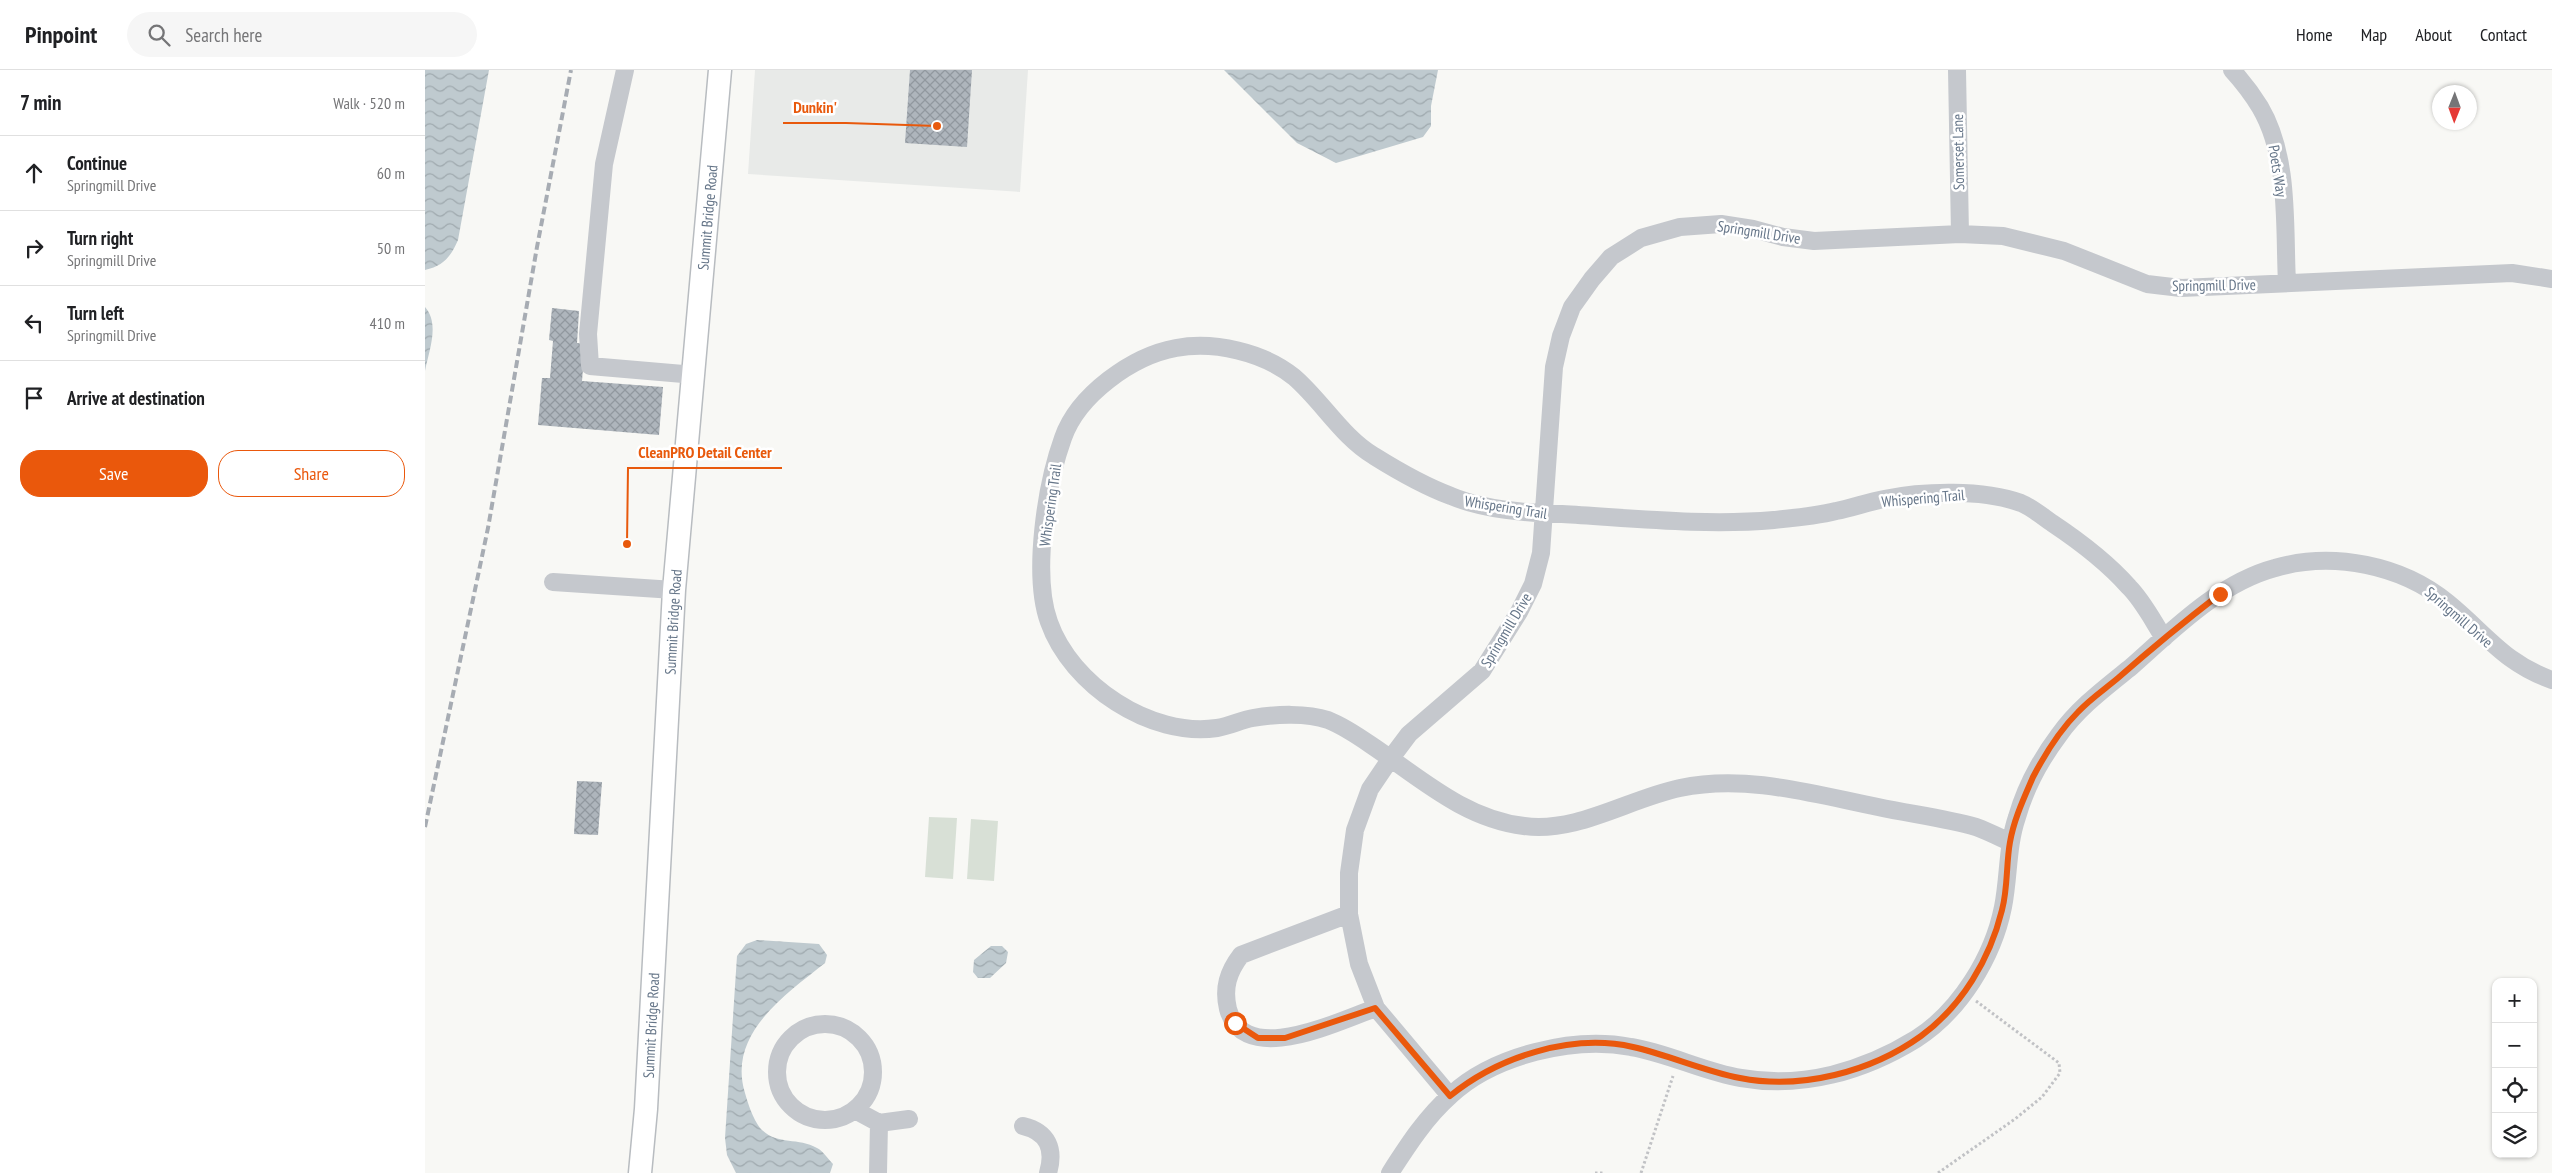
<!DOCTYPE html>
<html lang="en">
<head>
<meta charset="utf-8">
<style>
	:root { --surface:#fff; --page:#f6f6f6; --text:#202124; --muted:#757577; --line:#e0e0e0; --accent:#ea580c }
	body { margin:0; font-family:"PT Sans Narrow",sans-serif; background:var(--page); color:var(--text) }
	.controls { position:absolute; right:15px; bottom:15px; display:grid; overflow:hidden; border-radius:10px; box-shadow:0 1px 4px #0004 }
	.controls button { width:45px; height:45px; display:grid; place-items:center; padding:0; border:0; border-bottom:1px solid var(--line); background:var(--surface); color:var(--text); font:25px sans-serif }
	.compass { position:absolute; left:2007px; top:15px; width:45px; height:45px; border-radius:50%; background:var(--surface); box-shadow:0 1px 4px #0004; rotate:181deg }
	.stop { position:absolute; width:15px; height:15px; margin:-11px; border:4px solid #ea580c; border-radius:50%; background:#fff }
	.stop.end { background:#ea580c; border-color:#fff; box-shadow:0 1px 5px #0008 }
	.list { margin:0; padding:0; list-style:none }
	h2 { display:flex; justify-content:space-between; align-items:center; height:65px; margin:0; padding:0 20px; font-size:21px }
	h2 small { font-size:16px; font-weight:400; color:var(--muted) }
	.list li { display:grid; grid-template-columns:32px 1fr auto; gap:15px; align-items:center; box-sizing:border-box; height:75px; padding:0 20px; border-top:1px solid var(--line) }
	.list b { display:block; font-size:19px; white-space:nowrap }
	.list p { margin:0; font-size:16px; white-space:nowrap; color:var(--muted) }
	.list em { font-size:16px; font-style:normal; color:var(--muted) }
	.actions { display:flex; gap:10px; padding:15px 20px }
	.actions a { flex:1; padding:11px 0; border:1px solid var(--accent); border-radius:20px; text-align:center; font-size:18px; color:var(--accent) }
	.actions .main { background:var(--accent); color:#fff }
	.icon { flex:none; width:28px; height:28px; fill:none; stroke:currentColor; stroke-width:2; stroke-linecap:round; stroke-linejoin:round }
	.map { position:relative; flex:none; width:2127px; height:1103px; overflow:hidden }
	header { display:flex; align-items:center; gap:30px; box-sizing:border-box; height:70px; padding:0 25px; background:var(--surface); border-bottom:1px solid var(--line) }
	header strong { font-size:24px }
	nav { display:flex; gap:28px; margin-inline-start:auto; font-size:18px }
	.search { width:350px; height:45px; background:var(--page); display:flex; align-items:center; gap:12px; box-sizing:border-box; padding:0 18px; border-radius:28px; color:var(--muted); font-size:19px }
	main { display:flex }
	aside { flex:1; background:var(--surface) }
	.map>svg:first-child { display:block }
	.built { fill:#e8eae8 }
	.pitch { fill:#d8e0d6 }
	.water { fill:url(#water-waves) }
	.building { fill:url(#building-cross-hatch) }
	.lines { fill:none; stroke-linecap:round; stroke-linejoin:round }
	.major-casing { stroke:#b8bcc0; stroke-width:25 }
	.path { stroke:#c1c2c5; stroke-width:3; stroke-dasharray:2.5 2.5; stroke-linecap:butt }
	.minor { stroke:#c5c8cd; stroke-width:18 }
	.major { stroke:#fff; stroke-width:22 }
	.rail { stroke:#a7acb3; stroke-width:4; stroke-dasharray:8 4; stroke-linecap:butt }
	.route { stroke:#ea580c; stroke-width:6 }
	.labels { text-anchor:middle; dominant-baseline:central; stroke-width:5; stroke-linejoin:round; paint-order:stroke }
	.street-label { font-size:15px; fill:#657588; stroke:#fff }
	.leader { fill:none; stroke:#e8590c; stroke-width:2 }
	.callout-dot { fill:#e8590c; stroke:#fff; stroke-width:2 }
	.callout-label { font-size:16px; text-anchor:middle; font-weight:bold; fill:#e8590c; stroke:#fff; stroke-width:5; stroke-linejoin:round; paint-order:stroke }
</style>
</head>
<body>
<header>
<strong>Pinpoint</strong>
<div class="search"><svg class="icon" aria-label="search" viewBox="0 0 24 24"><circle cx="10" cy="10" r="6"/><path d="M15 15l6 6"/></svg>Search here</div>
<nav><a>Home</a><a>Map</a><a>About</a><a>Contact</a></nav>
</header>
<main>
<aside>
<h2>7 min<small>Walk · 520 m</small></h2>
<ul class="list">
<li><svg class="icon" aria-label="ahead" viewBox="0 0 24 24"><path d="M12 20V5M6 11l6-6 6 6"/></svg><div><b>Continue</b><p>Springmill Drive</p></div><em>60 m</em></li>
<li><svg class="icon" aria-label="right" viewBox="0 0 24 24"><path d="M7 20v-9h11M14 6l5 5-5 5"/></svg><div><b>Turn right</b><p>Springmill Drive</p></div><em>50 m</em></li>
<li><svg class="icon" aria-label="left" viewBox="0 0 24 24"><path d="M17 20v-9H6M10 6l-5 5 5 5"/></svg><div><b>Turn left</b><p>Springmill Drive</p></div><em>410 m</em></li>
<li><svg class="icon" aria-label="arrive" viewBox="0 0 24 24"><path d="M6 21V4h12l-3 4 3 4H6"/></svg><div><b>Arrive at destination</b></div></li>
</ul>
<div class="actions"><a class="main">Save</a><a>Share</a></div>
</aside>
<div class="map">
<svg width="2127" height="1103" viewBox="0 0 2127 1103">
	<defs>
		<pattern id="water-waves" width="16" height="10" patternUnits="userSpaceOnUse" patternTransform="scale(1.25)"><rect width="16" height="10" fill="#bfcacf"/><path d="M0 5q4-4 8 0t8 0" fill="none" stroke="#9fa9ae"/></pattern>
		<pattern id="building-cross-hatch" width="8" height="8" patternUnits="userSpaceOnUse" patternTransform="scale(1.25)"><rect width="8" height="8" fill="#aeb5bc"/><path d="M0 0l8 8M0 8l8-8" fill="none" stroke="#91989f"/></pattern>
	</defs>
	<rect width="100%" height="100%" fill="#f8f8f5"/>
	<path class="built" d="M330 0H603L595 122 323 104Z"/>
	<path class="pitch" d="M504 747 532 748 528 809 500 807Z
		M546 749 573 751 569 811 542 809Z"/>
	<path class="water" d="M0 0H64L33 170C26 186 19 196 0 200Z
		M799 0H1013L1006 36V56L998 67 911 93 872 73Z
		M0 237C15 254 4 280 0 301Z
		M332 870 394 874 402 885 400 893C360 925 302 964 320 1023 323 1034 328 1049 335 1058 351 1076 373 1067 392 1078 398 1081 403 1089 408 1094L405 1103H311L302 1085 300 1068 312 886 321 874Z
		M566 876H577L583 882 581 893 565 908H553L548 902 549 890Z"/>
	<path class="building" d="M485 0H547L542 77 480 73Z
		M127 238 154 241 152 273 160 274 157 311 238 317 234 365 113 355 117 308H125L128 271 124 270Z
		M152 711 177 712 173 765 149 764Z"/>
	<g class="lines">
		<g class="major-casing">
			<g id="major">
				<path id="s1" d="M215 1103 221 1039 249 520 295 0"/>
			</g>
		</g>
		<path class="path" d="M1170 1103H1180
			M1216 1103 1248 1006
			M1513 1103 1590 1049 1617 1027 1635 1003 1634 993 1551 931"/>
		<path class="minor" d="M200 0 179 94 163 264 165 296 270 305
			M1532 0 1535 164
			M1807 0C1817 11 1827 24 1835 37 1865 88 1859 156 1862 213
			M128 512 249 520
			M1585 772C1574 767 1562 761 1551 757 1519 748 1485 744 1453 737 1388 724 1321 704 1255 718 1203 729 1153 763 1099 756 1039 749 994 707 946 675 933 666 918 656 903 650 882 643 851 644 828 648 816 650 805 656 792 658 726 668 646 615 624 552 607 505 621 415 638 368 653 325 707 286 751 278 789 271 838 282 869 307 897 331 917 367 949 386 973 401 999 416 1026 426 1059 440 1101 443 1137 444 1207 448 1279 456 1349 450 1369 448 1391 446 1411 441 1427 438 1443 432 1459 429 1498 421 1558 419 1596 433 1606 437 1617 446 1627 453 1654 471 1682 492 1704 517 1718 531 1728 551 1739 568
			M924 844 816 885C803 902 798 918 803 939 819 999 915 950 951 938
			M352 1002a48 48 0 1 1 96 0a48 48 0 1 1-96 0Z
			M1025 1026 951 938 934 894 924 844V803L930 760 945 719 966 688 984 664 1057 601 1094 542 1108 514 1116 483 1129 297 1136 266 1147 237 1167 209 1186 187 1216 168 1255 157 1296 154 1328 159 1358 167 1389 171 1535 164 1578 166 1639 181 1722 214 1756 218 2087 203 2127 209
			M430 1040 454 1053 453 1103
			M454 1053 484 1049
			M598 1056C623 1062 630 1079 623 1103
			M965 1103C983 1075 1001 1047 1026 1025 1069 985 1149 966 1206 977 1243 983 1279 1002 1316 1008 1378 1019 1439 1001 1491 969 1535 941 1568 887 1578 837 1584 807 1582 776 1592 747 1600 719 1616 689 1634 665 1653 638 1680 618 1706 597 1748 560 1794 513 1850 498 1908 481 1977 495 2023 533 2061 564 2079 593 2127 610"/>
		<use href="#major" class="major"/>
		<path class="rail" d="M0 757 63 458 112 177 146 0"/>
	</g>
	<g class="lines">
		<path class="route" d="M810 953 833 968H860L950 938 1025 1026C1073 987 1146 963 1208 977 1244 985 1278 1001 1315 1008 1376 1020 1446 1002 1496 966 1537 936 1565 889 1577 840 1583 818 1581 794 1585 772 1589 749 1599 728 1608 707 1620 684 1635 660 1653 642 1665 629 1680 619 1693 608 1726 579 1760 551 1795 524"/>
	</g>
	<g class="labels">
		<g class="street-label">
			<text transform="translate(1533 82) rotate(-91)">Somerset Lane</text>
			<text transform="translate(1853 101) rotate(81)">Poets Way</text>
			<text stroke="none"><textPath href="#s1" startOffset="958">Summit Bridge Road</textPath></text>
			<text transform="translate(1334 162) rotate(9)">Springmill Drive</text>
			<text transform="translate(1789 215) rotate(-1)">Springmill Drive</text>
			<text transform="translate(1498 428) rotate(-5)">Whispering Trail</text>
			<text transform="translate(625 435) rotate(-82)">Whispering Trail</text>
			<text transform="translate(1081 437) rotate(9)">Whispering Trail</text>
			<text transform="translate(2034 547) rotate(41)">Springmill Drive</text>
			<text stroke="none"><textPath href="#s1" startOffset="552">Summit Bridge Road</textPath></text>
			<text transform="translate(1081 560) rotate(-59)">Springmill Drive</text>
			<text stroke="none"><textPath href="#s1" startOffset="148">Summit Bridge Road</textPath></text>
		</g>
	</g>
	<path class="leader" d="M512 56L421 53H358M202 474L203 398H357"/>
	<g class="callout-dot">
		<circle cx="512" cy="56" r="5"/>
		<circle cx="202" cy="474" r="5"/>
	</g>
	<g class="callout-label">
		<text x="390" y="43">Dunkin'</text>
		<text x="280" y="388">CleanPRO Detail Center</text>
	</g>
</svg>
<div class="controls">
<button>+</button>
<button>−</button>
<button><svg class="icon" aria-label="locate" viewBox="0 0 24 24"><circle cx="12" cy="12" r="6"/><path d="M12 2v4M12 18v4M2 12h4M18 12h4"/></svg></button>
<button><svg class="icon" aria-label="layers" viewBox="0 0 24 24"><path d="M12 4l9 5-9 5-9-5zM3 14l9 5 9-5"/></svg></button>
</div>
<svg class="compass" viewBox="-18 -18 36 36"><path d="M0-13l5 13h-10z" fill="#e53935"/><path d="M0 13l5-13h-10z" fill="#757577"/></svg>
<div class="stop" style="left:810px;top:953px"></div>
<div class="stop end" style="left:1795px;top:524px"></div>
</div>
</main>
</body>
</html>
